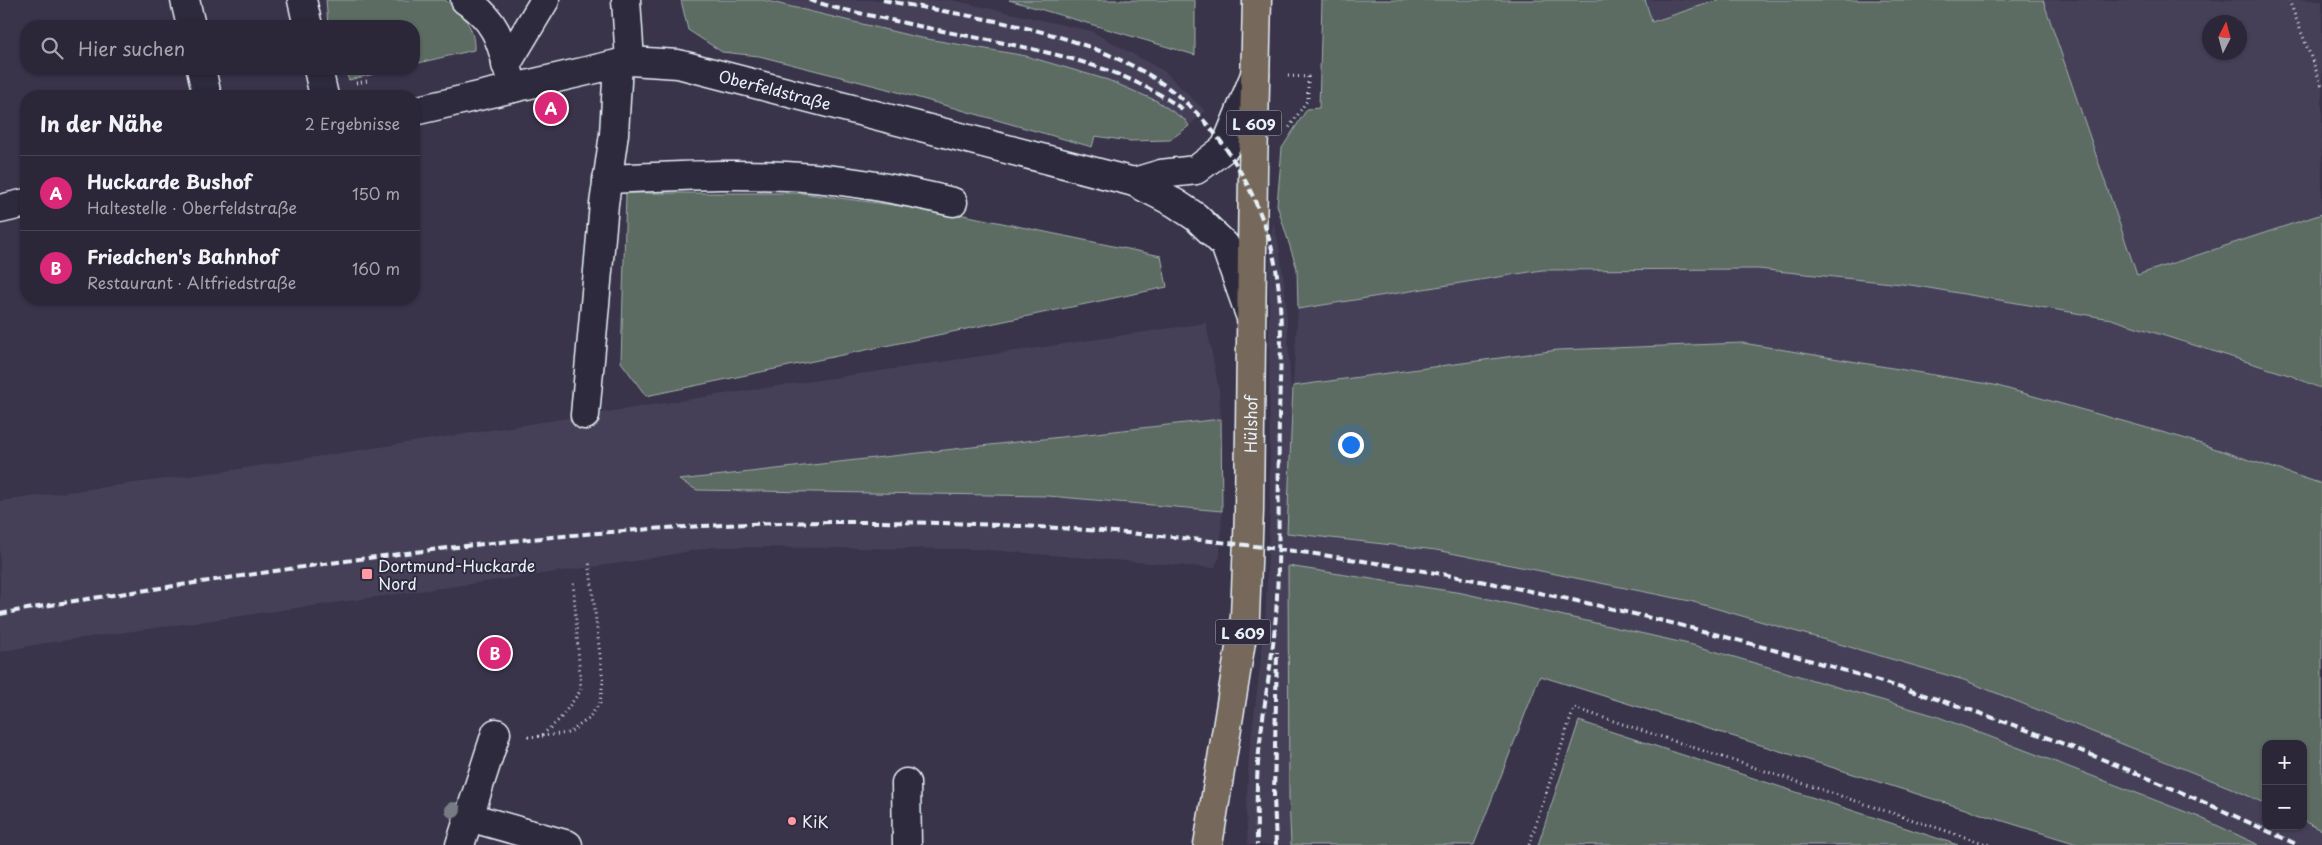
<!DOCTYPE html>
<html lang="de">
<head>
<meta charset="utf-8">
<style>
	:root { --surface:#2b2738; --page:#373343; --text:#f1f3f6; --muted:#a6a5ae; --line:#474453; --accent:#db2777 }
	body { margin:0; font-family:"Playpen Sans",sans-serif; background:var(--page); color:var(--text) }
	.controls { position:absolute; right:15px; bottom:15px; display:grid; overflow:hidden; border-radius:10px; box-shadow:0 1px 4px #0004 }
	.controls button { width:45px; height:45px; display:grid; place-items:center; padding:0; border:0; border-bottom:1px solid var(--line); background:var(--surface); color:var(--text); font:25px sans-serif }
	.compass { position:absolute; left:2202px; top:15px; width:45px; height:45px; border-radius:50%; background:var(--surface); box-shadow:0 1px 4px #0004; rotate:6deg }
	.you { position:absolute; left:1350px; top:444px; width:18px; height:18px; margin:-12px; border:4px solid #fff; border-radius:50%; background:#1a73e8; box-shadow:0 0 0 8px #1a73e833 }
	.badge { display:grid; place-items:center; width:32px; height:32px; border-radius:50%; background:var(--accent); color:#fff; font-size:16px; font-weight:700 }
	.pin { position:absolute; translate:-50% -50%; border:2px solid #fff; box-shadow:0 1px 5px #0006 }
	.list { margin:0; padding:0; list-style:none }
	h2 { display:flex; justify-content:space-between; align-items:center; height:65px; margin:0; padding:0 20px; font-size:21px }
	h2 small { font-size:16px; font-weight:400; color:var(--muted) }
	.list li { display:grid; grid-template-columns:32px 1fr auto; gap:15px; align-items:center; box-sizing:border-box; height:75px; padding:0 20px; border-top:1px solid var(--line) }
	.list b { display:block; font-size:19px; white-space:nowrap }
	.list p { margin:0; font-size:16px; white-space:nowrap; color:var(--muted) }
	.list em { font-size:16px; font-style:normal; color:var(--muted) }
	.icon { flex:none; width:28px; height:28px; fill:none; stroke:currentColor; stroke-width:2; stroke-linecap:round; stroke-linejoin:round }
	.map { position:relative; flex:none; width:2322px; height:845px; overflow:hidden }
	.search { position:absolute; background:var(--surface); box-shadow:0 1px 4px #0004; left:20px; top:20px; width:400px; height:55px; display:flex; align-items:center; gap:12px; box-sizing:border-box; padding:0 18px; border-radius:20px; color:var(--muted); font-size:19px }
	.panel { position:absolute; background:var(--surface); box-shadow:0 1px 4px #0004; left:20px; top:90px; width:400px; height:215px; border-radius:20px }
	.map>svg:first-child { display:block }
	.built { fill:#454159; fill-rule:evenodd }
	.green { fill:#5c6c62; stroke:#a2aead }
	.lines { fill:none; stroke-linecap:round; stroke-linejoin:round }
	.minor-casing { stroke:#e8f1f8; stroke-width:31 }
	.major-casing { stroke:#e8f1f8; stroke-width:31 }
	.path { stroke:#e8f1f8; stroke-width:3; stroke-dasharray:1 4; stroke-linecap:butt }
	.minor { stroke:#2f2a3d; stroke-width:28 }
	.major { stroke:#76695c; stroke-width:28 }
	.rail { stroke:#e8f1f8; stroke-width:4; stroke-dasharray:8 4; stroke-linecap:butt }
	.tree { fill:#777b84 }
	.poi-dot { fill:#ff9aa2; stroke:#2f2a3d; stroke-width:2 }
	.labels { text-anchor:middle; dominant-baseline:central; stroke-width:4; stroke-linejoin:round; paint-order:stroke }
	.shield { fill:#2f2a3d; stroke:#b0b5c0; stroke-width:1 }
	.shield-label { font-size:15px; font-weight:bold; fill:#e8f1f8 }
	.street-label { font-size:16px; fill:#e8f1f8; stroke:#2f2a3d }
	.poi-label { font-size:16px; fill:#e8f1f8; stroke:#2f2a3d; text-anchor:start }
</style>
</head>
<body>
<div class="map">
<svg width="2322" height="845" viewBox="0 0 2322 845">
	<rect width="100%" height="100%" fill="#39344a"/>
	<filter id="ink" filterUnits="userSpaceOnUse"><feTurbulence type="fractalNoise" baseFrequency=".02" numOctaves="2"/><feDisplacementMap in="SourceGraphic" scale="10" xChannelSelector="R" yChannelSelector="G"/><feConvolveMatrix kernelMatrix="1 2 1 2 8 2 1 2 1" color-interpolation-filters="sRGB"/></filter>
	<g filter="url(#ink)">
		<path class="built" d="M763 0H951L1091 31 1165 72 1205 111 1189 126 1185 120 1108 80 1026 56 916 37Z
			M1645 0H1718L1652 22Z
			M2043 0H2322V214L2137 275ZM2210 22H2240V52H2210Z
			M1273 222 1279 246 1285 289 1292 411 1288 533 1436 550 1690 601 1964 680 2231 788 2266 804V826H2303V821L2322 830V845H2259L2199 817 1936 716 1693 645 1288 566 1289 797 1291 845H1248L1246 812 1249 756 1265 627 1270 509 1269 280Z
			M1758 269 1911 285 2111 319 2292 376 2322 389V484L2183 438 1994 385 1868 365 1293 386 1298 309 1542 270Z
			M1206 323 1219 390 1221 419 680 480 697 490 1048 496 1222 511 1220 556 1214 568 977 549 712 547 641 560 39 644 0 652V501L226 471 704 397Z"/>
		<path class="green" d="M326 0H445C463 12 475 28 474 50L414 64V26H328Z
			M681 0H763L916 37 1026 56 1108 80 1157 101 1185 120 1189 126 1170 140 1129 141 1095 136 1092 147 880 87 759 56 722 52 688 30Z
			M1009 0H1195V55Z
			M1322 0H1645L1652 22 1718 0H2043L2137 275 2322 214V389L2292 376 2111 319 1911 285 1758 269 1542 270 1298 309 1297 269 1277 205 1282 148 1307 109 1319 108Z
			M344 69H395L349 80Z
			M626 193H801L954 213 1161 256 1167 287 646 396 621 362Z
			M1743 343 1994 385 2183 438 2322 484V830L2303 821V744H2266V804L2231 788 1964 680 1690 601 1436 550 1287 533 1293 386 1558 350Z
			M1221 419 1222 511 1048 496 697 490 679 480Z
			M1288 566 1462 593 1693 645 1936 716 2199 817 2259 845H2080L1540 676 1474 845H1291L1289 797Z
			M1579 721 1958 845H1538Z"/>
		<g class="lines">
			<g class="minor-casing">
				<g id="minor">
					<path d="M185 0 191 26"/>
					<path d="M302 0 308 26"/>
					<path d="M465 0C502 23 502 50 513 88"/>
					<path d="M626 0 630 61"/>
					<path d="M506 65 545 0"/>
					<path d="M201 69 207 96"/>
					<path d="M318 69 324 96"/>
					<path id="s1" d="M414 111 630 61 678 64 1134 182 1175 203 1196 217 1225 245 1250 315"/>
					<path d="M607 179C676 176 745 172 814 178 860 182 907 191 953 202"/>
					<path d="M1134 182 1161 174 1196 170 1225 148 1255 75"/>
					<path d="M0 209 26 203"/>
					<path d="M585 415 604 204 614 134 618 64"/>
					<path d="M906 783 907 845"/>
					<path d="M469 817 568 845"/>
					<path d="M460 845 496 733"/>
				</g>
			</g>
			<g class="major-casing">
				<g id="major">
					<path id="s2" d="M1208 845 1245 617 1249 511 1253 170 1257 0"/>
				</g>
			</g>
			<path class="path" d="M2289 0 2322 86
				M1288 76 1308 77V99L1289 128
				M356 83 367 81
				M542 736 569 733 588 719 600 703 603 681 589 560
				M528 737 541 736 560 719 581 690 573 580
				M1529 845 1574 708 1989 845"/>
			<use href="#minor" class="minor"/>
			<use href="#major" class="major"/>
			<path class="rail" d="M809 0 836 8C878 17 921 27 963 35 1040 50 1121 64 1185 111
				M883 0C970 17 1063 27 1142 71 1207 107 1249 172 1270 242 1286 298 1280 360 1279 417 1278 483 1280 550 1276 615 1272 664 1262 713 1258 763 1256 790 1257 818 1257 845
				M0 614C73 600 148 590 222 579 436 546 651 521 869 522 1209 523 1545 578 1869 678 1907 690 1945 701 1982 714 2089 751 2195 797 2298 845
				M1276 845 1274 796 1277 652"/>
		</g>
		<circle class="tree" cx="453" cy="810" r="8"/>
	</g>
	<g class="poi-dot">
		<rect x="361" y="568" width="12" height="12" rx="2.5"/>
		<circle cx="792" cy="821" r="5"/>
	</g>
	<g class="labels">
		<g class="shield">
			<rect x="1226.5" y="110.5" width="55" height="25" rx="4"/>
			<rect x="1215.5" y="619.5" width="55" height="25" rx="4"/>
		</g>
		<g class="shield-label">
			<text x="1254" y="123">L 609</text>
			<text x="1243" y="632">L 609</text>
		</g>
		<g class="street-label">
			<text stroke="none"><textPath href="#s1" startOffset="370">Oberfeldstraße</textPath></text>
			<text stroke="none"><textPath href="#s2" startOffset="424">Hülshof</textPath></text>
		</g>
		<g class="poi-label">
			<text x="378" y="565">Dortmund-Huckarde<tspan x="378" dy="18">Nord</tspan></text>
			<text x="802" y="821">KiK</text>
		</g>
	</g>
</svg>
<div class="controls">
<button>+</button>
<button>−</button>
</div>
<svg class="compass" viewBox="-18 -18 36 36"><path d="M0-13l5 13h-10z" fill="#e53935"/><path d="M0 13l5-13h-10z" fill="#a6a5ae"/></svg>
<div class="you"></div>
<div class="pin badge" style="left:551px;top:108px">A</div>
<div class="pin badge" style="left:495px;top:653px">B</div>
<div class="search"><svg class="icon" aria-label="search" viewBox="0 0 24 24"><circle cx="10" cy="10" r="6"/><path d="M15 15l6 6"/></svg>Hier suchen</div>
<section class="panel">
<h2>In der Nähe<small>2 Ergebnisse</small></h2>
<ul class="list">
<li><span class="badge">A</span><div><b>Huckarde Bushof</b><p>Haltestelle · Oberfeldstraße</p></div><em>150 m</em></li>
<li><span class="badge">B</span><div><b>Friedchen's Bahnhof</b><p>Restaurant · Altfriedstraße</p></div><em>160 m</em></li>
</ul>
</section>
</div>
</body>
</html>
